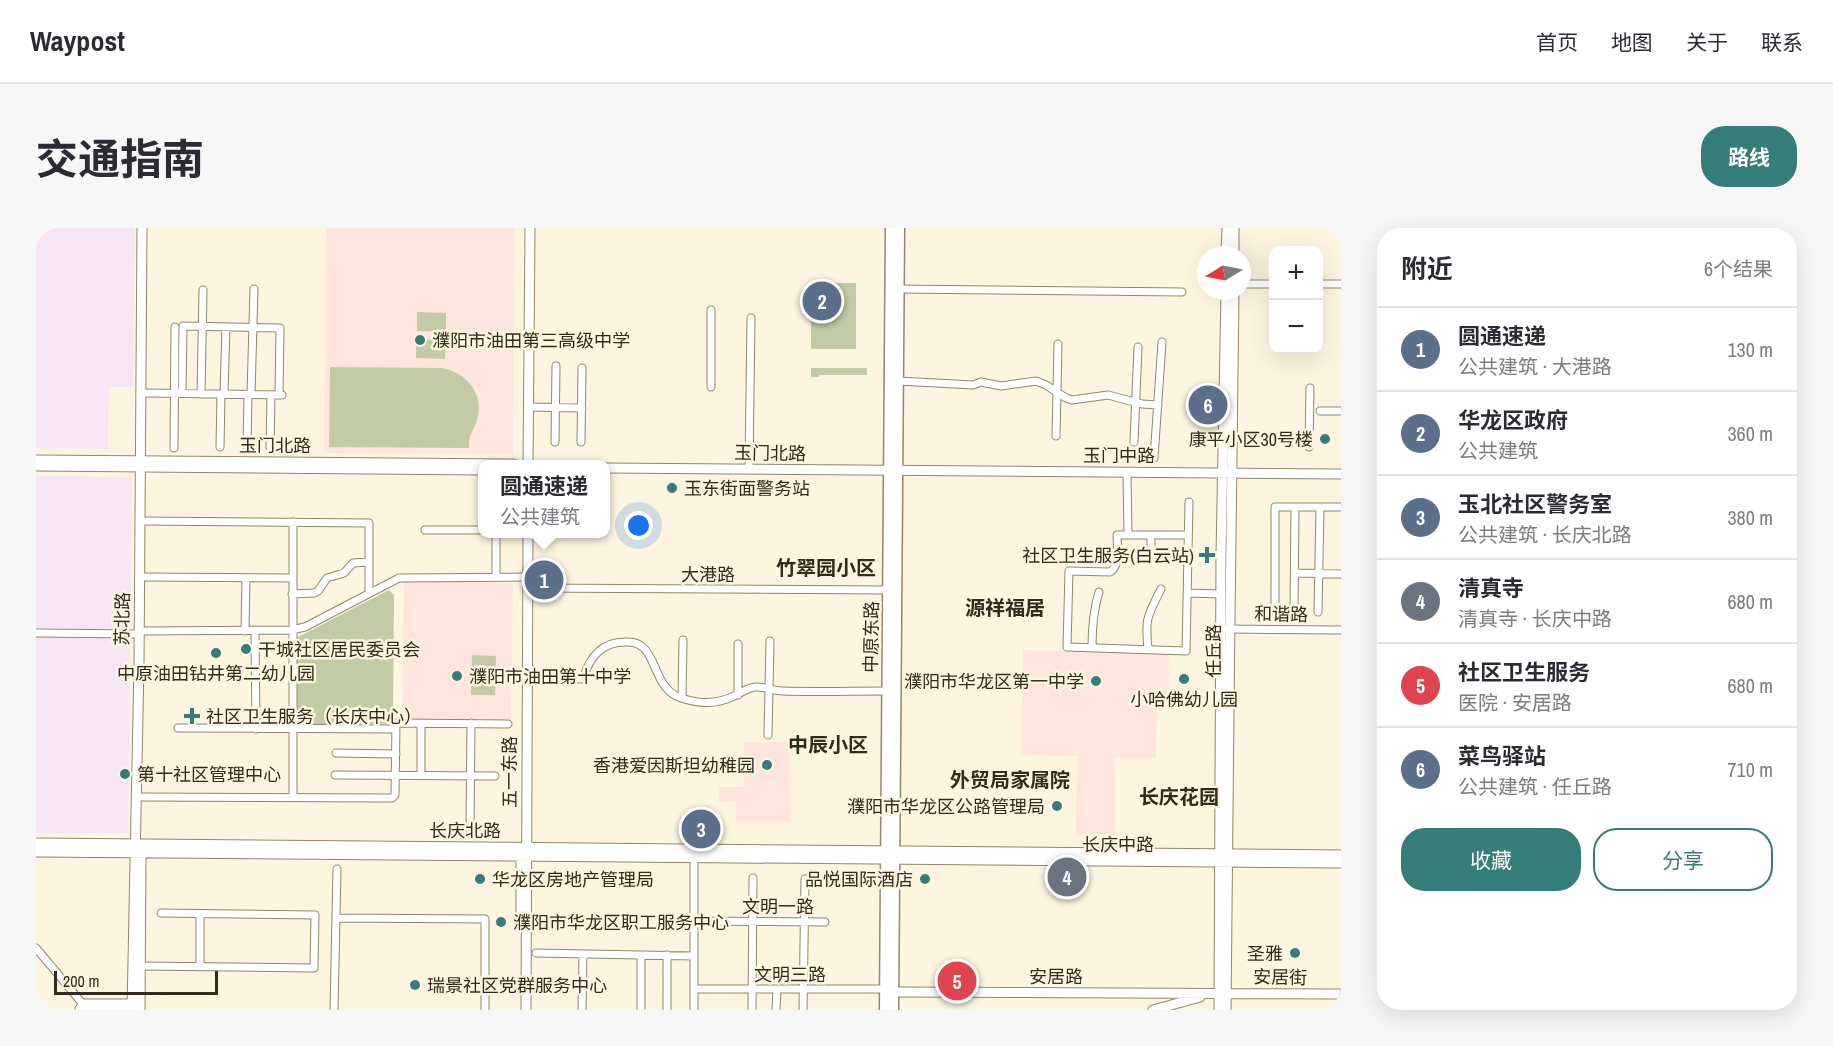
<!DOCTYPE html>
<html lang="zh">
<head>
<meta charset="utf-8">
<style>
	:root { --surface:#fff; --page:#f7f7f7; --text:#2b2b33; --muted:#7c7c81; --line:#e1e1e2; --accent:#357d79 }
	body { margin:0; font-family:"Archivo Narrow","Noto Sans SC",sans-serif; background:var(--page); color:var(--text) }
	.controls { position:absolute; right:18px; top:18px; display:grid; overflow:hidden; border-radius:12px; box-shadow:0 6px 24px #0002 }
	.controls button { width:54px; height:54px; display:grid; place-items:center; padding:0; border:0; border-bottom:2px solid var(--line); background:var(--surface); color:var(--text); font:30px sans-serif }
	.compass { position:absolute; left:1161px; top:18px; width:54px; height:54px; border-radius:50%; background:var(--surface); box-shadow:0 6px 24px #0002; rotate:260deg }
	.scale { position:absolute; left:18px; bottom:15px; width:164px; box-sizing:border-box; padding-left:6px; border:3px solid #312b1e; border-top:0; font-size:16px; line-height:21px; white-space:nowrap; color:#312b1e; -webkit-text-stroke:4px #fef5e1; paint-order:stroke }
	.you { position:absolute; left:603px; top:298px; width:21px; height:21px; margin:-15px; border:4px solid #fff; border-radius:50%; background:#1a73e8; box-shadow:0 0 0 9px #1a73e833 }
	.badge { display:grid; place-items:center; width:39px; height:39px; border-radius:50%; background:var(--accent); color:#fff; font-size:20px; font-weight:700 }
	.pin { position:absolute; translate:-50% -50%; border:3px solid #fff; box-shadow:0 2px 6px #0006 }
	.popup { position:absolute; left:442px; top:232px; width:132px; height:78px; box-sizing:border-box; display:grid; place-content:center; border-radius:12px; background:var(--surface); filter:drop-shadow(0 2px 4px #0005); font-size:20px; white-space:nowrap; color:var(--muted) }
	.popup b { font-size:22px; color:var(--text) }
	.popup::after { content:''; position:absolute; left:50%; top:100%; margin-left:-12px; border:12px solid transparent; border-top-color:var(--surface) }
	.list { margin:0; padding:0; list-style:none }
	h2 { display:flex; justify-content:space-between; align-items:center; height:78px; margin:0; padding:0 24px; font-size:26px }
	h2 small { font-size:20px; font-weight:400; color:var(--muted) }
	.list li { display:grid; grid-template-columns:39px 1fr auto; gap:18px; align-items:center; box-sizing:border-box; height:84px; padding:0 24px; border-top:2px solid var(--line) }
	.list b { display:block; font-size:22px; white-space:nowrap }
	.list p { margin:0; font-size:20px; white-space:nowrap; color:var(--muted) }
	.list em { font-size:20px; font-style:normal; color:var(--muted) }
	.actions { display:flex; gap:12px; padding:18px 24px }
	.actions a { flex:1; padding:14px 0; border:2px solid var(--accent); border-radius:24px; text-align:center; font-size:21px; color:var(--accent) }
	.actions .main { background:var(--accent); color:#fff }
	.map { position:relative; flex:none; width:1305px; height:782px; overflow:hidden; border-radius:24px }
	header { display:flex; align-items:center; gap:36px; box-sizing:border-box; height:84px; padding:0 30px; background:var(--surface); border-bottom:2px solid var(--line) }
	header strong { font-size:28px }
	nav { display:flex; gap:33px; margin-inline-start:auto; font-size:21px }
	.intro { display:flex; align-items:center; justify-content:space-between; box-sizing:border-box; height:144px; padding:0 36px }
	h1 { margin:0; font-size:42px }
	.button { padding:15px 27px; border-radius:24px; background:var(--accent); color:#fff; font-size:21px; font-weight:700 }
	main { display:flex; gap:36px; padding:0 36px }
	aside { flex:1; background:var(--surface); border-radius:24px; box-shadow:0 6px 24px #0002 }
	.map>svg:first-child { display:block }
	.industrial { fill:#f7e5f6 }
	.education { fill:#ffe5dd }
	.green { fill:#c2cba6 }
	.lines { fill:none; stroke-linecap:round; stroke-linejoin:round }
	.street-casing { stroke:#948668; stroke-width:9 }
	.secondary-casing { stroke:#948668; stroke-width:11 }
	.primary-casing { stroke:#948668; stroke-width:13 }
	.street { stroke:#fff; stroke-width:7 }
	.secondary { stroke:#fff; stroke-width:9 }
	.primary { stroke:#fff; stroke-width:10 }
	.poi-dot { fill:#357d79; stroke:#fef5e1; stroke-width:2 }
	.labels { text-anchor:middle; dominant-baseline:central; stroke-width:5; stroke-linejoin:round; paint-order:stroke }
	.poi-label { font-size:18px; fill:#312b1e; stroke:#fef5e1; text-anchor:start }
	.street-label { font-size:18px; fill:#312b1e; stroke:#fef5e1 }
	.neighbourhood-label { font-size:20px; font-weight:bold; fill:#312b1e; stroke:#fef5e1 }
</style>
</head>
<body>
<header>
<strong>Waypost</strong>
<nav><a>首页</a><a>地图</a><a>关于</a><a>联系</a></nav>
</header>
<div class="intro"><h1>交通指南</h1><a class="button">路线</a></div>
<main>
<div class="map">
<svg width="1305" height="782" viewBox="0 0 1305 782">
	<rect width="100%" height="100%" fill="#fef5e1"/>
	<path class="industrial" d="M0 0H99L97 159H73L72 221 0 220Z
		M0 248 96 249 92 605H0Z"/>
	<path class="education" d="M290 0H479L477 226 288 225Z
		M368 353 477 355 475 492H366Z
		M987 422 1133 426 1132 481H1121L1120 530 1079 529V607H1040L1041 528 985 527Z
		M708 514H753L754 593H700V574H683V559H708Z"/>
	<path class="green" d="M775 55H820V121H775Z
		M381 84 410 85V104L381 103Z
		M380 111 409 112V131L380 130Z
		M294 139 406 140C429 144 447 164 442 188 439 203 433 203 433 220L293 219Z
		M775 140H831V147H783V149H775Z
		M353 362 358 367 357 493 355 496 261 497 260 410Z
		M436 427 460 428 459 467H435Z"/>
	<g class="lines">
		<g class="street-casing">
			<path id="street" d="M1206 56H1238
				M1282 56H1305
				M862 61 1146 64
				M862 153 937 157 945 154 965 158 1000 153 1010 157 1030 170 1036 172 1072 167 1106 176 1122 177
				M675 159V82
				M110 165 246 167
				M146 165 147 98 244 100 243 167
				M165 166 167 62
				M188 166 190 99
				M215 166 218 61
				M493 179 546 180
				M1284 183H1305
				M1020 208 1022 116
				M519 214 520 138
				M545 214 546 140
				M1098 214 1102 119
				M184 219 185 166
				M211 219 212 166
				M1273 219 1274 160
				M138 220 139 99
				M234 220 235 167
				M1118 230 1126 114
				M713 241 715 90
				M1091 244 1092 307
				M109 293 333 295V365
				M389 302H446
				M1152 307H1081C1081 319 1085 337 1074 344L1033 343 1031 419 1150 423 1153 274
				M1115 322V307
				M1259 345 1305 346
				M108 349 256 350
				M460 349V306
				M491 360 852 362
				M1151 365 1185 366
				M256 366 278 365 282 363 291 350 308 345 317 335 333 334
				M1282 384 1284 279
				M1258 385 1259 279
				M1239 387V279H1305
				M1191 401 1305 402
				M108 403 256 402 269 399 363 350 491 349
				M209 403 210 350
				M219 403 220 501
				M0 405 103 406
				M1056 420C1056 400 1057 383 1063 364
				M1112 421C1109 390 1111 389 1125 361
				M491 450 547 451C554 428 566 413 592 414 623 414 614 460 645 470 663 476 680 477 698 468 705 465 711 460 719 459 728 458 737 463 746 463 781 464 816 463 851 463
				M702 467V416
				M646 470 647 412
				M142 500 360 501
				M732 507 734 413
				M300 525 360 526
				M299 547 459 548
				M385 547V495
				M106 569 356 570 359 567 360 495 472 496
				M257 569V294
				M434 602 435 495
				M300 690 449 691V782
				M658 693 789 694
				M0 720 46 775 43 782
				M500 725 658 728
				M104 738 278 740 279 687 125 685
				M164 739V686
				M658 761H849
				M46 775H97
				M43 781 96 782
				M298 782 301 641
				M546 782 547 726
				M605 782V727
				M631 782V727
				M658 782V629
				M716 782 717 650
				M740 782 741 761
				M767 782 769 651"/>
		</g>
		<g class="secondary-casing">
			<path id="secondary" d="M1190 27 1191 0
				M1198 27V0
				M0 232 478 236
				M492 236 494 0
				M0 238 446 242
				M570 240 1305 246
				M0 615 1305 627
				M0 624 1305 635
				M485 684V622
				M858 764 1305 766
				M96 782 103 436 106 0
				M104 782 105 628
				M490 782 492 306
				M1117 782 1164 769
				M1183 782 1185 327 1190 63
				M1190 782C1193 542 1194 303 1198 63"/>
		</g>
		<g class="primary-casing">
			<path id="primary" d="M849 782 855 0
				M857 782 863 0"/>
		</g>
		<use href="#street" class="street"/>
		<use href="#secondary" class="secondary"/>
		<use href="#primary" class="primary"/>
	</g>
	<g class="poi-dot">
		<circle cx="384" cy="112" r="6"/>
		<circle cx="1289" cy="211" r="6"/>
		<circle cx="636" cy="260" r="6"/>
		<path d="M1168 318h6v6h6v6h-6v6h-6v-6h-6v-6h6z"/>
		<circle cx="210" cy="421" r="6"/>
		<circle cx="180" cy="425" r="6"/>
		<circle cx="421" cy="448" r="6"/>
		<circle cx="1148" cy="451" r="6"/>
		<circle cx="1060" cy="453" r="6"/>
		<path d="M153 479h6v6h6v6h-6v6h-6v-6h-6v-6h6z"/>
		<circle cx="731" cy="537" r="6"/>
		<circle cx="89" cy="546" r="6"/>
		<circle cx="1021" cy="578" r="6"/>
		<circle cx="444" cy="651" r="6"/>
		<circle cx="889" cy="651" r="6"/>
		<circle cx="465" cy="694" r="6"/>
		<circle cx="1259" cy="725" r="6"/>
		<circle cx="379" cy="757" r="6"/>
	</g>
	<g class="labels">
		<g class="poi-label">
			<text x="396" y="112">濮阳市油田第三高级中学</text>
			<text x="1277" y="211" text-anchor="end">康平小区30号楼</text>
			<text x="648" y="260">玉东街面警务站</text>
			<text x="1158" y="327" text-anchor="end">社区卫生服务(白云站)</text>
			<text x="222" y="421">干城社区居民委员会</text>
			<text x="180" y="445" text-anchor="middle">中原油田钻井第二幼儿园</text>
			<text x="433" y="448">濮阳市油田第十中学</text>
			<text x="1048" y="453" text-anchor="end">濮阳市华龙区第一中学</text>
			<text x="1148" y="471" text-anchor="middle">小哈佛幼儿园</text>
			<text x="170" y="488">社区卫生服务（长庆中心）</text>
			<text x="719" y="537" text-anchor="end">香港爱因斯坦幼稚园</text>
			<text x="101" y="546">第十社区管理中心</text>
			<text x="1009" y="578" text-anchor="end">濮阳市华龙区公路管理局</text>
			<text x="456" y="651">华龙区房地产管理局</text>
			<text x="877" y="651" text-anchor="end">品悦国际酒店</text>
			<text x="477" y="694">濮阳市华龙区职工服务中心</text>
			<text x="1247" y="725" text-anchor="end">圣雅</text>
			<text x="391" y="757">瑞景社区党群服务中心</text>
		</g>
		<g class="street-label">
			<text x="239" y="217">玉门北路</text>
			<text transform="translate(734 225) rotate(1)">玉门北路</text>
			<text x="1083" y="227">玉门中路</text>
			<text x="672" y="346">大港路</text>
			<text transform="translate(1245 386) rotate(1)">和谐路</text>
			<text transform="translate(86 391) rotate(-89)">苏北路</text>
			<text transform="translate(835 409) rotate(-89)">中原东路</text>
			<text transform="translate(1177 423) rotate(-90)">任丘路</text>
			<text transform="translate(473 544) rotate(-90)">五一东路</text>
			<text x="429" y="602">长庆北路</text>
			<text x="1082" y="616">长庆中路</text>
			<text x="742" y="678">文明一路</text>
			<text x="754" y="746">文明三路</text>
			<text x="1020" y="748">安居路</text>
			<text transform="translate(1244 749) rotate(1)">安居街</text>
		</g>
		<g class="neighbourhood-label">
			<text x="790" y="339">竹翠园小区</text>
			<text x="969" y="379">源祥福居</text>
			<text x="792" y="516">中辰小区</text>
			<text x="974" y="551">外贸局家属院</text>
			<text x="1143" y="568">长庆花园</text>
		</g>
	</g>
</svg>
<div class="controls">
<button>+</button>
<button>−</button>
</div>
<svg class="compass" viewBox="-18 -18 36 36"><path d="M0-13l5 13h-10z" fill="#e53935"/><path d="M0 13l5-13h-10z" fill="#7c7c81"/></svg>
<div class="scale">200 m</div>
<div class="you"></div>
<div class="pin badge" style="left:508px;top:352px;background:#5c6f8a">1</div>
<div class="popup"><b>圆通速递</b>公共建筑</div>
<div class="pin badge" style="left:786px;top:73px;background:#5c6f8a">2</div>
<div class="pin badge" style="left:665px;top:601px;background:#5c6f8a">3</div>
<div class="pin badge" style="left:1031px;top:649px;background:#6b7280">4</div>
<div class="pin badge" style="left:921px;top:753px;background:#e0444e">5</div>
<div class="pin badge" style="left:1172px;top:177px;background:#5c6f8a">6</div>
</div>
<aside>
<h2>附近<small>6个结果</small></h2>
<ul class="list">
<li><span class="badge" style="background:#5c6f8a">1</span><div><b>圆通速递</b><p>公共建筑 · 大港路</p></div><em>130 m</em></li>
<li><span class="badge" style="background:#5c6f8a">2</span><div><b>华龙区政府</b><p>公共建筑</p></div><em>360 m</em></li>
<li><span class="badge" style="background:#5c6f8a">3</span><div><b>玉北社区警务室</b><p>公共建筑 · 长庆北路</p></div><em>380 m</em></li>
<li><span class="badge" style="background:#6b7280">4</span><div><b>清真寺</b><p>清真寺 · 长庆中路</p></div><em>680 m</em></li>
<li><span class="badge" style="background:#e0444e">5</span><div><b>社区卫生服务</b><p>医院 · 安居路</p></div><em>680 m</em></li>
<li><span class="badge" style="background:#5c6f8a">6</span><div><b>菜鸟驿站</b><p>公共建筑 · 任丘路</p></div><em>710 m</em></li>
</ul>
<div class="actions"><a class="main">收藏</a><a>分享</a></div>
</aside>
</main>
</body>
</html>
